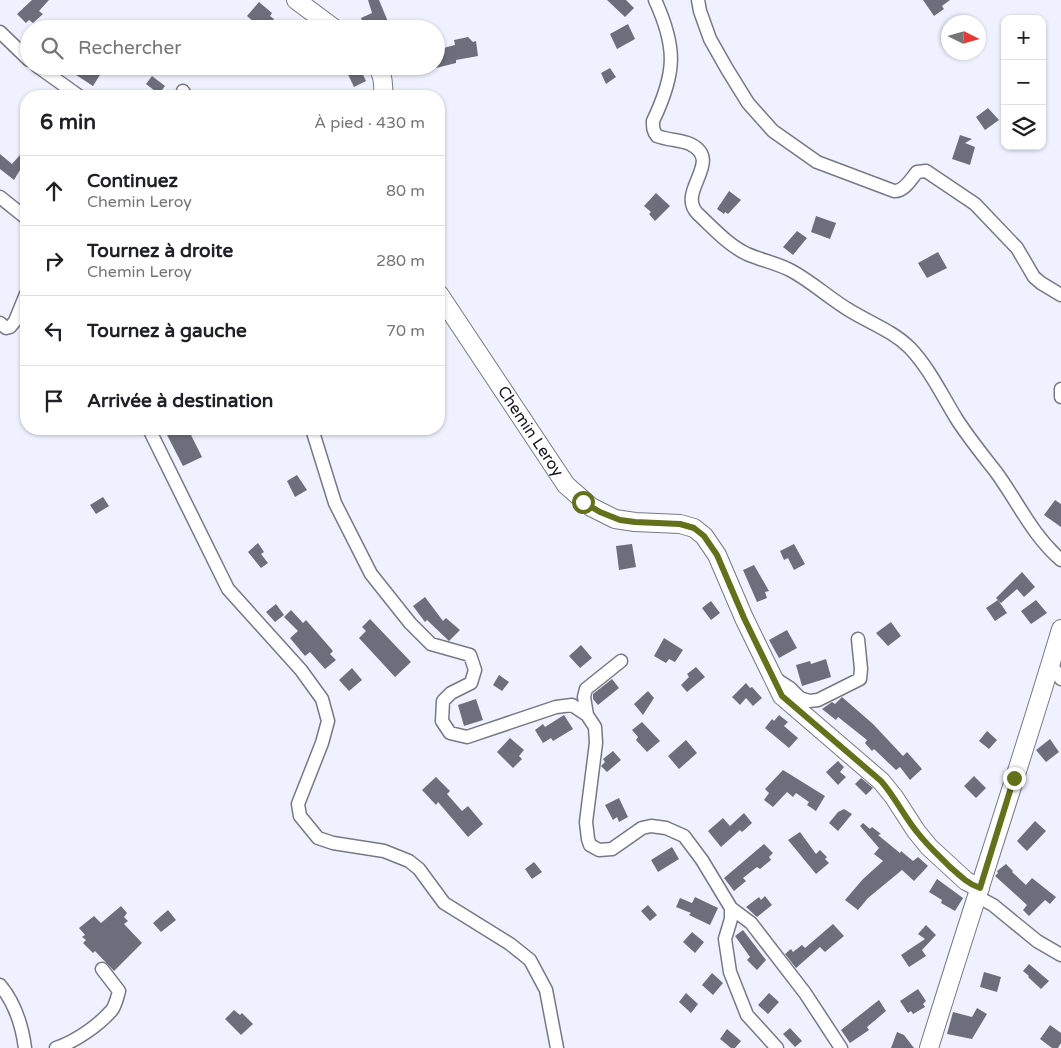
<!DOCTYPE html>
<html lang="fr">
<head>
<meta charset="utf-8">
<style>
	:root { --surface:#fff; --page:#f2f2f2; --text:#202124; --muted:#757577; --line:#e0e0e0 }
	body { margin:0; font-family:"Varela Round",sans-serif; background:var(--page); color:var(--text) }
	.controls { position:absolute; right:15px; top:15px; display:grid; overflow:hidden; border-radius:10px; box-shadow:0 1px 4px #0004 }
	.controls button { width:45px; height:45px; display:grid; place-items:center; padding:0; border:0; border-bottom:1px solid var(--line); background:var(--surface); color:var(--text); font:25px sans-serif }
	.compass { position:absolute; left:941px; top:15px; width:45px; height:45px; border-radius:50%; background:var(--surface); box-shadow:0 1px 4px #0004; rotate:95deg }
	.stop { position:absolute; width:15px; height:15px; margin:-11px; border:4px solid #63711c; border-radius:50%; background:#fff }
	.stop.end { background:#63711c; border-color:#fff; box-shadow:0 1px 5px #0008 }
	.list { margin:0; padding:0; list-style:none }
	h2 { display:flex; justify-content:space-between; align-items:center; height:65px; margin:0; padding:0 20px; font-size:21px }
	h2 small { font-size:16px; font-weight:400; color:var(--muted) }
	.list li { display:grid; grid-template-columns:32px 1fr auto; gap:15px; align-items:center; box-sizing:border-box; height:70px; padding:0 20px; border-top:1px solid var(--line) }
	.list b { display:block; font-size:19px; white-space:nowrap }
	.list p { margin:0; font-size:16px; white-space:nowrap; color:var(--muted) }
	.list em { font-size:16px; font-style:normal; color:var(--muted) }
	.icon { flex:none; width:28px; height:28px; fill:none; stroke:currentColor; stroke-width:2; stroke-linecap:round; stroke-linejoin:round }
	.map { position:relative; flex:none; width:1061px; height:1048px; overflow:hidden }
	.search { position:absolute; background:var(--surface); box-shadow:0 1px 4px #0004; left:20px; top:20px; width:425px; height:55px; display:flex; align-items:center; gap:12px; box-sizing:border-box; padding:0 18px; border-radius:28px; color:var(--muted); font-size:19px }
	.panel { position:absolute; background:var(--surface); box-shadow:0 1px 4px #0004; left:20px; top:90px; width:425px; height:345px; border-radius:20px }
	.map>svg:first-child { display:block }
	.building { fill:#6c6e7b }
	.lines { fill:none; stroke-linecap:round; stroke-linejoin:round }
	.street-casing { stroke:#767886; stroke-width:15 }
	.secondary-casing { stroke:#767886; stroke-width:20 }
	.street { stroke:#fff; stroke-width:12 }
	.secondary { stroke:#fff; stroke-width:18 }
	.route { stroke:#63711c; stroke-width:6 }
	.labels { text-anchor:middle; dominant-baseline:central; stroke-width:4; stroke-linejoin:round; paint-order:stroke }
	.street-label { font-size:16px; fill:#14151a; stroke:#eff2fe }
</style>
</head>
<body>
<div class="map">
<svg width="1061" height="1048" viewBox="0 0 1061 1048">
	<rect width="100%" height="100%" fill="#eff2fe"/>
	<path class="building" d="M32 0H49L39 11 43 14 33 23 29 20 26 23 17 14Z
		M368 0H379L391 29H365L361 18 372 13Z
		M607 0H626L634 8 625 17Z
		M923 0H950L942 6 944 9 934 16Z
		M259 2 272 13 270 16 274 19 266 29H262L247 16Z
		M628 24 635 39 617 49 610 34Z
		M468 37 473 42 476 41 478 56 456 60V63L436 68V50L455 45 454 40Z
		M77 66H97L103 70 93 86 73 73Z
		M344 66H359L366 81 354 87Z
		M610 68 616 77 606 84 601 73Z
		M152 76 165 86 159 94 146 84Z
		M988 108 999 120 985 130 976 117Z
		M960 135 972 139 965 143 975 147 970 165 952 159Z
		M0 154 12 164 20 155 26 160 14 180 0 169Z
		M729 191 741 200 728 214 725 212 724 214 717 209Z
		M656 193 670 206 655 221 649 214 651 212 644 206Z
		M816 216 836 223 830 239 811 232Z
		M797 231 807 238 793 255 783 247Z
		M938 252 947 268 927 278 918 263Z
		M174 429H205L191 435 202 457 183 466 166 433Z
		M297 475 307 490 295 497 287 481Z
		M103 497 109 506 96 514 90 505Z
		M1055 500 1061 504V527L1044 515Z
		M258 543 264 552 261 554 268 563 261 568 248 552Z
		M632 544 636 567 619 570 616 546Z
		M794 544 805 564 794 570 788 558 784 560 780 551Z
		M754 565 769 591 765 592 767 598 757 602 743 570Z
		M1022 572 1035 587 1024 597 1017 589 1001 603 996 598Z
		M425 597 443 621 446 618 460 630 449 641 427 620 425 622 413 606Z
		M998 600 1007 613 995 621 986 608Z
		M1036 600 1047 613 1031 624 1021 611Z
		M711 601 720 613 711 620 702 608Z
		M276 604 284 615 275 622 266 612Z
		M291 610 303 623 306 620 333 651 330 654 336 660 325 669 310 652 305 656 290 638 298 631 284 617Z
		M370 619 411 662 395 677 359 638 366 631 362 627Z
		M891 622 901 636 888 646 876 633Z
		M787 630 797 648 779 658 769 640Z
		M664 638 683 650 675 662 669 659 666 663 654 656Z
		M581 645 592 658 580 668 569 656Z
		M826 659 831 677 802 686 796 665 810 661 811 664Z
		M696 667 705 677 687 692 681 685 689 677 687 674Z
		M352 668 362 680 349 691 339 680Z
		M499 675 509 682 502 691 493 685Z
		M612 679 619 688 598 705 593 699V694Z
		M746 683 750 688 752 687 762 698 753 706 746 698 740 705 732 697Z
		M648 691 654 698 643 715 634 704Z
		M842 697 873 724 903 756 907 752 922 769 910 780 900 767 896 770 874 749 872 751 865 743 867 740 838 717 836 720 822 709 832 702 835 704Z
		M476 699 483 720 464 726 458 705Z
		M564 715 573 729 553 741 551 738 543 743 535 730 543 724 545 727Z
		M779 715 788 722 784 726 798 738 789 748 765 728 772 719 774 721Z
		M642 722 660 741 647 752 636 740 638 737 632 730Z
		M987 731 997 740 989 749 979 741Z
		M510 738 524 750 519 756 522 759 513 768 497 752Z
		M1050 739 1059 752 1046 762 1036 750Z
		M686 740 697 753 679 769 668 756Z
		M613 751 621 760 607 772 601 766 605 762 603 759Z
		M838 761 844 767 840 772 846 777 838 785 826 772Z
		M783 770 825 796 816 811 807 805 809 802 796 793 793 797 787 792 773 807 764 800 769 793 765 789Z
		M974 776 986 788 976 798 964 786Z
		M436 777 450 791 447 794 462 811 468 806 483 824 468 837 438 802 436 805 422 790Z
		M861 778 873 788 866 795 855 784Z
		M619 798 628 817 619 822 617 817 613 820 605 805Z
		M844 809 852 814 838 831 829 823 838 812Z
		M744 813 752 823 742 832 740 830 721 847 708 831 723 818 730 826Z
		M1035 821 1046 831 1027 851 1017 841Z
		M863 823 870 829 872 827 881 834 878 835 900 853 901 851 913 861 918 857 928 866 914 881 902 870 868 898 858 910 845 900 863 879 883 861 874 854 879 848 860 826Z
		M800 832 816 854 820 850 827 857 825 859 829 863 816 874 788 840Z
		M764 844 773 853 769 857 771 860 760 869 757 867 743 878 746 881 734 891 724 878Z
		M672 847 679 859 658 872 651 860Z
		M534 862 542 872 532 879 525 869Z
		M1006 864 1013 871 1012 872 1026 885 1032 878 1056 897 1050 904 1045 900 1029 916 1023 910 1027 905 995 876 998 873 997 871Z
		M937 879 963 898 955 911 941 903 942 900 929 892Z
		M765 896 772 905 757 917 746 907 759 897 761 900Z
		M695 897 718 908 710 925 689 915 691 913 676 907 680 898 692 903Z
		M648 905 657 915 650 921 641 911Z
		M121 906 127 913 124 917 128 921 124 924 142 943 114 971 95 951 93 953 83 943 86 940 82 937 85 935 79 928 94 916 101 923Z
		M168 910 176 920 161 932 153 923Z
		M833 924 844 936 825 952 820 947 796 968 785 954 791 949 793 952 802 945 805 948Z
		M926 925 936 935 922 950 926 956 909 967 901 955 925 939 918 934Z
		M743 930 766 960 757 970 747 960 750 957 735 936Z
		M692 932 704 942 695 953 683 942Z
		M1029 964 1049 981 1041 989 1028 977 1029 976 1023 971Z
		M984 972 1001 977 997 992 980 987Z
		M712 973 723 983 713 995 702 985Z
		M918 989 926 1001 923 1004 925 1007 913 1014 911 1011 908 1013 900 1001Z
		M686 993 698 1004 691 1013 679 1002Z
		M769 993 779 1002 768 1014 758 1005Z
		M879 1000 886 1011 867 1027 869 1030 850 1043 841 1030Z
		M977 1008 987 1014 972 1039 947 1034 953 1012 972 1017Z
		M234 1010 240 1015 242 1013 253 1024 241 1035 225 1019Z
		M1050 1025 1061 1033V1043L1058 1048H1052L1040 1039Z
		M790 1028 802 1041 795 1047 783 1034Z
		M727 1029 741 1041 735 1048H731L720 1039Z
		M897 1032 904 1035 914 1048H891Z"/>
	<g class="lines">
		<g class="street-casing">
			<path id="street" d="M655 0C677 48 676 73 653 121 653 128 653 131 657 136 668 140 681 140 690 144 725 161 675 192 698 214 713 228 728 245 747 254 761 260 776 263 790 270 811 281 829 298 849 310 870 323 893 331 910 348 929 368 942 395 956 418 968 437 982 454 996 472 1018 502 1032 535 1061 560
				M698 0 700 11 710 39 727 69 748 103 773 131 817 162 894 191C904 192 911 179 917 172L926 171 975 204 1017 248 1034 277 1041 283 1061 295
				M0 32 29 60
				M37 66 79 96
				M183 91 186 96
				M0 197 26 218
				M0 323 6 328 10 327 15 321 26 294
				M1061 389V397
				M149 429 228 589 301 670 322 699 328 721 322 743 298 804 300 816 318 838 333 843 384 851 409 861 419 869 444 903 510 944 530 960 546 990 557 1048
				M312 429 335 503 371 574 410 623 431 644 470 655 475 670 471 683 451 693 443 701 442 721 450 733 467 737 556 707 572 705 587 715 595 727 596 743 586 822 588 839 590 845 599 850 612 849 642 828 651 826 666 828 684 836 702 860 731 908V919L725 939 730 972 747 1015 777 1048
				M1050 667 1055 670 1061 679
				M773 677 790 688 800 698 809 701 818 700 860 679 861 669 858 639
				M587 715 584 697 586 689 621 661
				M978 897 993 905 1037 941 1061 955
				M731 908 751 923 805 993 841 1048
				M0 985C15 1003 22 1025 25 1048
				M56 1048C76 1041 98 1026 112 1010 116 1004 117 998 119 991L102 969"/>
		</g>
		<g class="secondary-casing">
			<g id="secondary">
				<path d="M296 0 335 29"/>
				<path d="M377 66C383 74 384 87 383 96"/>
				<path id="s1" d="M439 294 566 485 591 507 615 519 635 522 680 524 694 528 704 536 717 555 744 618 782 696 881 781 894 797 916 831 929 847 966 881 980 888"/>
				<path d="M929 1048C972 908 1019 770 1061 629"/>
			</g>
		</g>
		<use href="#street" class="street"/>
		<use href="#secondary" class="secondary"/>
	</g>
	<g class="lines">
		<path class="route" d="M583 502 600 512 620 520 635 522 680 524 694 528 704 536 717 555 744 618 782 696 881 781C895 797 904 816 917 832 927 845 938 855 949 866 959 875 968 884 980 888L1014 778"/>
	</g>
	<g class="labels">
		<g class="street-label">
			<text stroke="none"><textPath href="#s1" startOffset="165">Chemin Leroy</textPath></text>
		</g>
	</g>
</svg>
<div class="controls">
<button>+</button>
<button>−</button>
<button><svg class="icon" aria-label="layers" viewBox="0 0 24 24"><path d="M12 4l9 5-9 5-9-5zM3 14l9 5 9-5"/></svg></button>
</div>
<svg class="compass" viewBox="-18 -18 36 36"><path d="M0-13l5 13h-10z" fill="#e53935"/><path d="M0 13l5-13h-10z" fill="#757577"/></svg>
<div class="stop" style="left:583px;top:502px"></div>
<div class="stop end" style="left:1014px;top:778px"></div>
<div class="search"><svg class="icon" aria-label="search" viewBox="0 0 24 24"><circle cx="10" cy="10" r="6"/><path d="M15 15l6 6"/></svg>Rechercher</div>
<section class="panel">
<h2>6 min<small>À pied · 430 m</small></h2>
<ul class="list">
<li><svg class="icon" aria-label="ahead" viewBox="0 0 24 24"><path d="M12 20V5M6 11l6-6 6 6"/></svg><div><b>Continuez</b><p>Chemin Leroy</p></div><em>80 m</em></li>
<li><svg class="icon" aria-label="right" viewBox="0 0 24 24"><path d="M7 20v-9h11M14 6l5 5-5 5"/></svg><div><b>Tournez à droite</b><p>Chemin Leroy</p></div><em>280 m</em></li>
<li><svg class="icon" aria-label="left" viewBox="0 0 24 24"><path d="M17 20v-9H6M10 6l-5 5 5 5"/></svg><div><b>Tournez à gauche</b></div><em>70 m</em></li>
<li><svg class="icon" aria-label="arrive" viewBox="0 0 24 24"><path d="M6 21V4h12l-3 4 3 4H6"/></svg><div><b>Arrivée à destination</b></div></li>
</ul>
</section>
</div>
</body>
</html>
